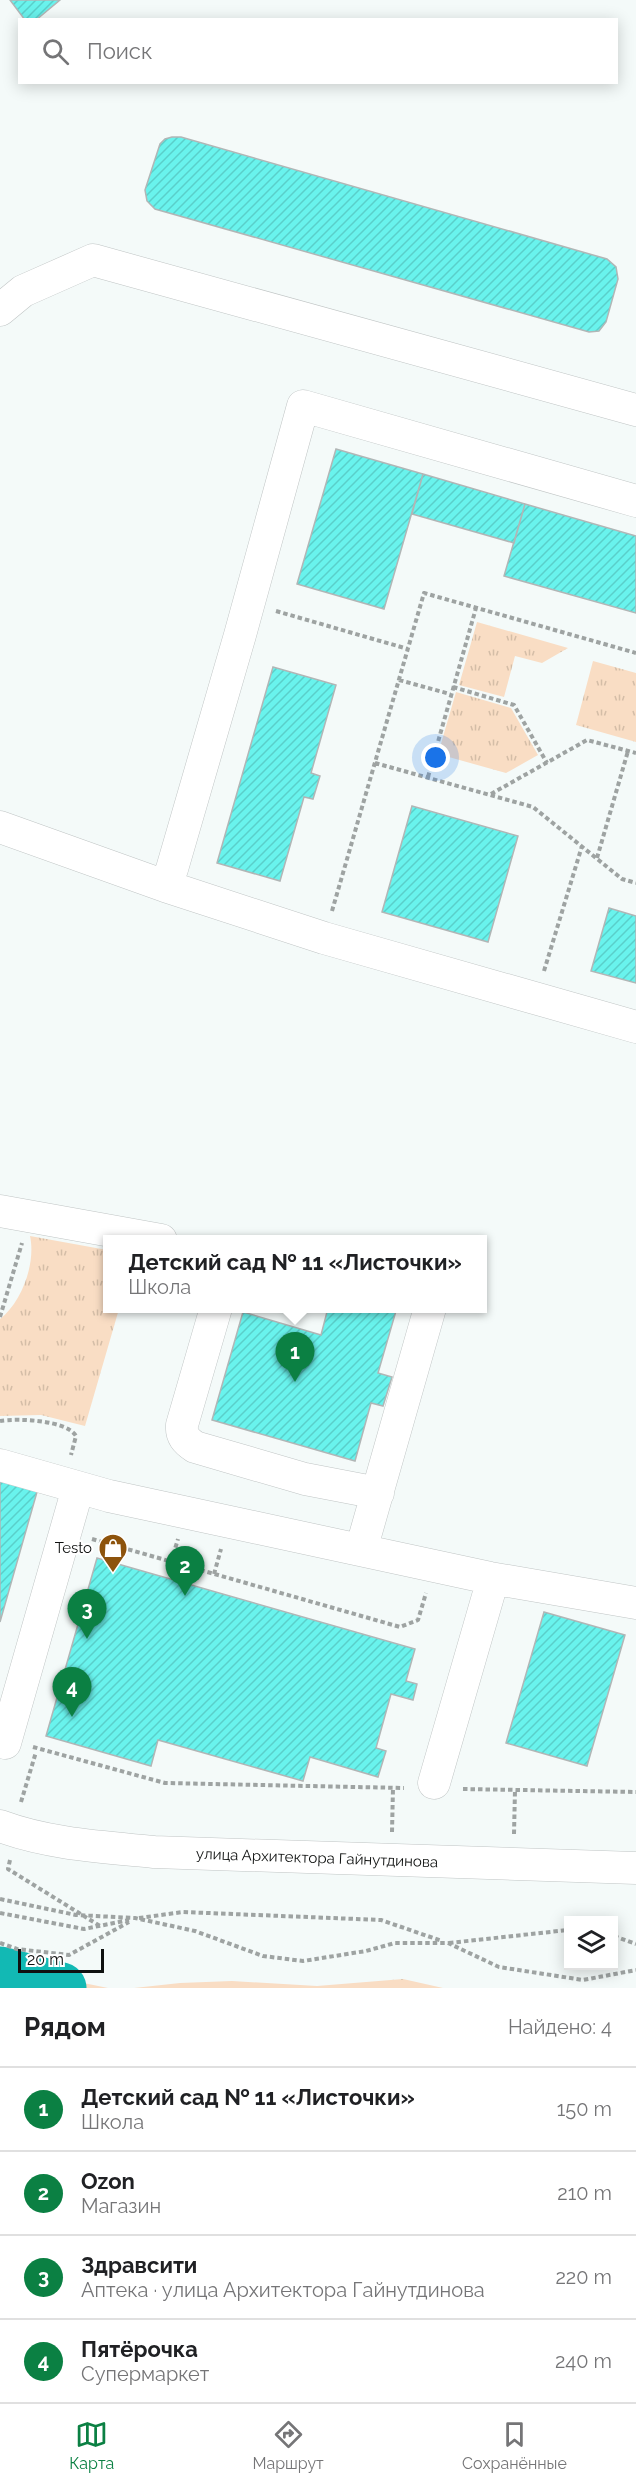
<!DOCTYPE html>
<html lang="ru">
<head>
<meta charset="utf-8">
<style>
	:root { --surface:#fff; --page:#f2f2f2; --text:#202124; --muted:#757577; --line:#e0e0e0; --accent:#0b8043 }
	body { margin:0; font-family:Raleway,sans-serif; background:var(--page); color:var(--text) }
	.controls { position:absolute; right:18px; bottom:18px; display:grid; overflow:hidden; border-radius:0px; box-shadow:0 3px 15px #0003 }
	.controls button { width:54px; height:54px; display:grid; place-items:center; padding:0; border:0; border-bottom:2px solid var(--line); background:var(--surface); color:var(--text); font:30px sans-serif }
	.scale { position:absolute; left:18px; bottom:15px; width:86px; box-sizing:border-box; padding-left:6px; border:3px solid #0f1110; border-top:0; font-size:16px; line-height:21px; white-space:nowrap; color:#0f1110; -webkit-text-stroke:4px #fff; paint-order:stroke }
	.you { position:absolute; left:436px; top:758px; width:21px; height:21px; margin:-15px; border:4px solid #fff; border-radius:50%; background:#1a73e8; box-shadow:0 0 0 9px #1a73e833 }
	.badge { display:grid; place-items:center; width:39px; height:39px; border-radius:50%; background:var(--accent); color:#fff; font-size:20px; font-weight:700 }
	.pin { position:absolute; translate:-50% -50px; filter:drop-shadow(0 2px 3px #0008) }
	.pin::after { content:''; position:absolute; top:32px; width:21px; height:18px; background:inherit; clip-path:polygon(0 0,100% 0,50% 100%) }
	.popup { position:absolute; left:103px; top:1235px; width:384px; height:78px; box-sizing:border-box; display:grid; place-content:center; border-radius:0px; background:var(--surface); filter:drop-shadow(0 2px 4px #0005); font-size:20px; white-space:nowrap; color:var(--muted) }
	.popup b { font-size:22px; color:var(--text) }
	.popup::after { content:''; position:absolute; left:50%; top:100%; margin-left:-12px; border:12px solid transparent; border-top-color:var(--surface) }
	.list { margin:0; padding:0; list-style:none }
	h2 { display:flex; justify-content:space-between; align-items:center; height:78px; margin:0; padding:0 24px; font-size:26px }
	h2 small { font-size:20px; font-weight:400; color:var(--muted) }
	.list li { display:grid; grid-template-columns:39px 1fr auto; gap:18px; align-items:center; box-sizing:border-box; height:84px; padding:0 24px; border-top:2px solid var(--line) }
	.list b { display:block; font-size:22px; white-space:nowrap }
	.list p { margin:0; font-size:20px; white-space:nowrap; color:var(--muted) }
	.list em { font-size:20px; font-style:normal; color:var(--muted) }
	.icon { flex:none; width:33px; height:33px; fill:none; stroke:currentColor; stroke-width:2; stroke-linecap:round; stroke-linejoin:round }
	.map { position:relative; flex:none; width:636px; height:1988px; overflow:hidden }
	.search { position:absolute; background:var(--surface); box-shadow:0 3px 15px #0003; left:18px; right:18px; top:18px; height:66px; display:flex; align-items:center; gap:15px; box-sizing:border-box; padding:0 21px; border-radius:0px; color:var(--muted); font-size:22px }
	.sheet { height:414px; background:var(--surface) }
	nav { display:flex; justify-content:space-around; align-items:center; box-sizing:border-box; height:84px; border-top:2px solid var(--line); background:var(--surface); font-size:16px; color:var(--muted) }
	nav a { display:grid; justify-items:center; gap:3px }
	nav .on { color:var(--accent) }
	.map>svg:first-child { display:block }
	.forest { fill:url(#forest-crowns) }
	.park { fill:url(#park-tufts) }
	.lines { fill:none; stroke-linecap:round; stroke-linejoin:round }
	.river { stroke:#12b9b4; stroke-width:51 }
	.building { fill:url(#building-hatch); stroke:#b1b6b6; stroke-width:1.5 }
	.minor-casing { stroke:#c0c5c5; stroke-width:33 }
	.path { stroke:#9ea3a2; stroke-width:4; stroke-dasharray:4.5 3; stroke-linecap:butt }
	.minor { stroke:#fff; stroke-width:32 }
	.labels { text-anchor:middle; dominant-baseline:central; stroke-width:4.5; stroke-linejoin:round; paint-order:stroke }
	.poi-label { font-size:15px; fill:#0f1110; stroke:#fff; text-anchor:end }
	.street-label { font-size:15px; fill:#0f1110; stroke:#fff }
</style>
</head>
<body>
<div class="map">
<svg width="636" height="1988" viewBox="0 0 636 1988">
	<defs>
		<pattern id="forest-crowns" width="20" height="18" patternUnits="userSpaceOnUse" patternTransform="scale(1.5)"><rect width="20" height="18" fill="#f9ddc4"/><path d="M2 6a3 3 0 1 1 6 0M12 15a3 3 0 1 1 6 0" fill="none" stroke="#d4bda7"/></pattern>
		<pattern id="park-tufts" width="24" height="20" patternUnits="userSpaceOnUse" patternTransform="scale(1.5)"><rect width="24" height="20" fill="#f9ddc4"/><path d="M3 7l-1-3M5 7V3M7 7l1-3M15 17l-1-3M17 17v-4M19 17l1-3" fill="none" stroke="#d4bda7"/></pattern>
		<pattern id="building-hatch" width="6" height="6" patternUnits="userSpaceOnUse" patternTransform="scale(1.5)"><rect width="6" height="6" fill="#69f3ed"/><path d="M-1 1l2-2M0 6l6-6M5 7l2-2" fill="none" stroke="#5acfca"/></pattern>
	</defs>
	<rect width="100%" height="100%" fill="#f4faf9"/>
	<path class="forest" d="M0 1962 59 1978 108 1988H0Z
		M403 1979 443 1988H134L180 1983 232 1981 317 1986Z"/>
	<path class="park" d="M477 622 568 648 542 663 515 656 504 697 459 685Z
		M593 661 636 673V742L576 725Z
		M456 692 511 708 538 755 506 773 438 754Z
		M30 1236 107 1250V1308L119 1309 85 1426 41 1415 0 1416V1319C22 1302 36 1263 30 1236Z"/>
	<g class="lines">
		<path class="river" d="M0 1972 61 1988"/>
	</g>
	<path class="building" d="M10 0H60L36 20H25Z
		M172 137H181L607 259 616 267 618 279 606 322 599 331 589 332 155 209 147 201 145 190 160 144 165 139Z
		M336 449 423 474 384 609 297 584Z
		M423 474 525 504 514 543 412 514Z
		M525 504 636 536V613L504 576Z
		M273 667 336 685 311 773 320 776 313 799 304 797 280 881 217 863Z
		M412 806 518 836 488 942 382 912Z
		M609 908 636 916V983L591 971Z
		M328 1308H388L396 1311 378 1373 392 1377 383 1406 371 1403 355 1461 212 1420 243 1312 321 1335Z
		M0 1474 39 1485 0 1622Z
		M97 1558 415 1649 406 1681 417 1684 413 1700 391 1694 376 1748 386 1751 378 1777 310 1757 303 1781 158 1740 151 1766 46 1736Z
		M544 1612 625 1635 587 1766 506 1743Z"/>
	<g class="lines">
		<g class="minor-casing">
			<path id="minor" d="M0 310 23 291 93 260 636 410
				M0 827 165 886 324 938 636 1027
				M165 886 172 869 240 635 303 406 636 501
				M0 1211 161 1240
				M216 1308 182 1425C181 1436 186 1441 195 1447L305 1479 378 1493
				M0 1465 109 1496 490 1578 636 1603
				M361 1550 430 1308
				M5 1743 78 1488
				M434 1783 493 1579
				M0 1826C48 1844 103 1847 154 1852L636 1868"/>
		</g>
		<path class="path" d="M276 611 408 649
			M399 680 450 694
			M453 687 514 705 547 763
			M375 763 533 807 622 879 636 883
			M428 777 476 608
			M491 794 587 740 636 753
			M597 858 628 751
			M332 911 424 593 636 653
			M544 971 582 846
			M0 1317 22 1243
			M0 1421C17 1418 67 1420 76 1436L71 1455
			M92 1539 400 1627 418 1620 426 1593
			M171 1562 178 1539
			M214 1574 221 1549
			M33 1747 165 1783 404 1788
			M463 1789 636 1792
			M21 1802 36 1752
			M392 1832 393 1788
			M514 1834 515 1790
			M10 1860 8 1869 100 1926
			M0 1899 76 1915 135 1918 195 1931 263 1956 303 1961 366 1951 395 1943H448L499 1967 583 1980 636 1970
			M0 1913 84 1929 129 1920
			M139 1918 183 1912 381 1920 442 1941
			M614 1936 636 1944
			M0 1943 17 1949 69 1955 129 1922
			M449 1943 568 1930"/>
		<use href="#minor" class="minor"/>
	</g>
	<defs>
		<g id="shop-pin" transform="scale(1.5)"><path d="M0 17L-7.5 6A9.5 9.5 0 1 1 7.5 6Z" fill="#8d530c" stroke="#fff"/><path d="M-5-2.5h2.3a2.7 3.5 0 0 1 5.4 0H5L5.5 6h-11ZM-1.5-2.5h3a1.5 2.3 0 0 0-3 0Z" fill="#fff"/></g>
	</defs>
	<g fill-rule="evenodd">
		<use href="#shop-pin" x="113" y="1548"/>
	</g>
	<g class="labels">
		<g class="poi-label">
			<text x="92" y="1548">Testo</text>
		</g>
		<g class="street-label">
			<text transform="translate(317 1858) rotate(2)">улица Архитектора Гайнутдинова</text>
		</g>
	</g>
</svg>
<div class="controls">
<button><svg class="icon" aria-label="layers" viewBox="0 0 24 24"><path d="M12 4l9 5-9 5-9-5zM3 14l9 5 9-5"/></svg></button>
</div>
<div class="scale">20 m</div>
<div class="you"></div>
<div class="pin badge" style="left:295px;top:1382px">1</div>
<div class="popup"><b>Детский сад № 11 «Листочки»</b>Школа</div>
<div class="pin badge" style="left:185px;top:1596px">2</div>
<div class="pin badge" style="left:87px;top:1639px">3</div>
<div class="pin badge" style="left:72px;top:1717px">4</div>
<div class="search"><svg class="icon" aria-label="search" viewBox="0 0 24 24"><circle cx="10" cy="10" r="6"/><path d="M15 15l6 6"/></svg>Поиск</div>
</div>
<section class="sheet">
<h2>Рядом<small>Найдено: 4</small></h2>
<ul class="list">
<li><span class="badge">1</span><div><b>Детский сад № 11 «Листочки»</b><p>Школа</p></div><em>150 m</em></li>
<li><span class="badge">2</span><div><b>Ozon</b><p>Магазин</p></div><em>210 m</em></li>
<li><span class="badge">3</span><div><b>Здравсити</b><p>Аптека · улица Архитектора Гайнутдинова</p></div><em>220 m</em></li>
<li><span class="badge">4</span><div><b>Пятёрочка</b><p>Супермаркет</p></div><em>240 m</em></li>
</ul>
</section>
<nav>
<a class="on"><svg class="icon" aria-label="map" viewBox="0 0 24 24"><path d="M3 6l6-2 6 2 6-2v14l-6 2-6-2-6 2zM9 4v14M15 6v14"/></svg>Карта</a>
<a><svg class="icon" aria-label="directions" viewBox="0 0 24 24"><path d="M12 3l9 9-9 9-9-9zM9 14v-3h6M13 9l2 2-2 2"/></svg>Маршрут</a>
<a><svg class="icon" aria-label="saved" viewBox="0 0 24 24"><path d="M7 4h10v16l-5-4-5 4z"/></svg>Сохранённые</a>
</nav>
</body>
</html>
